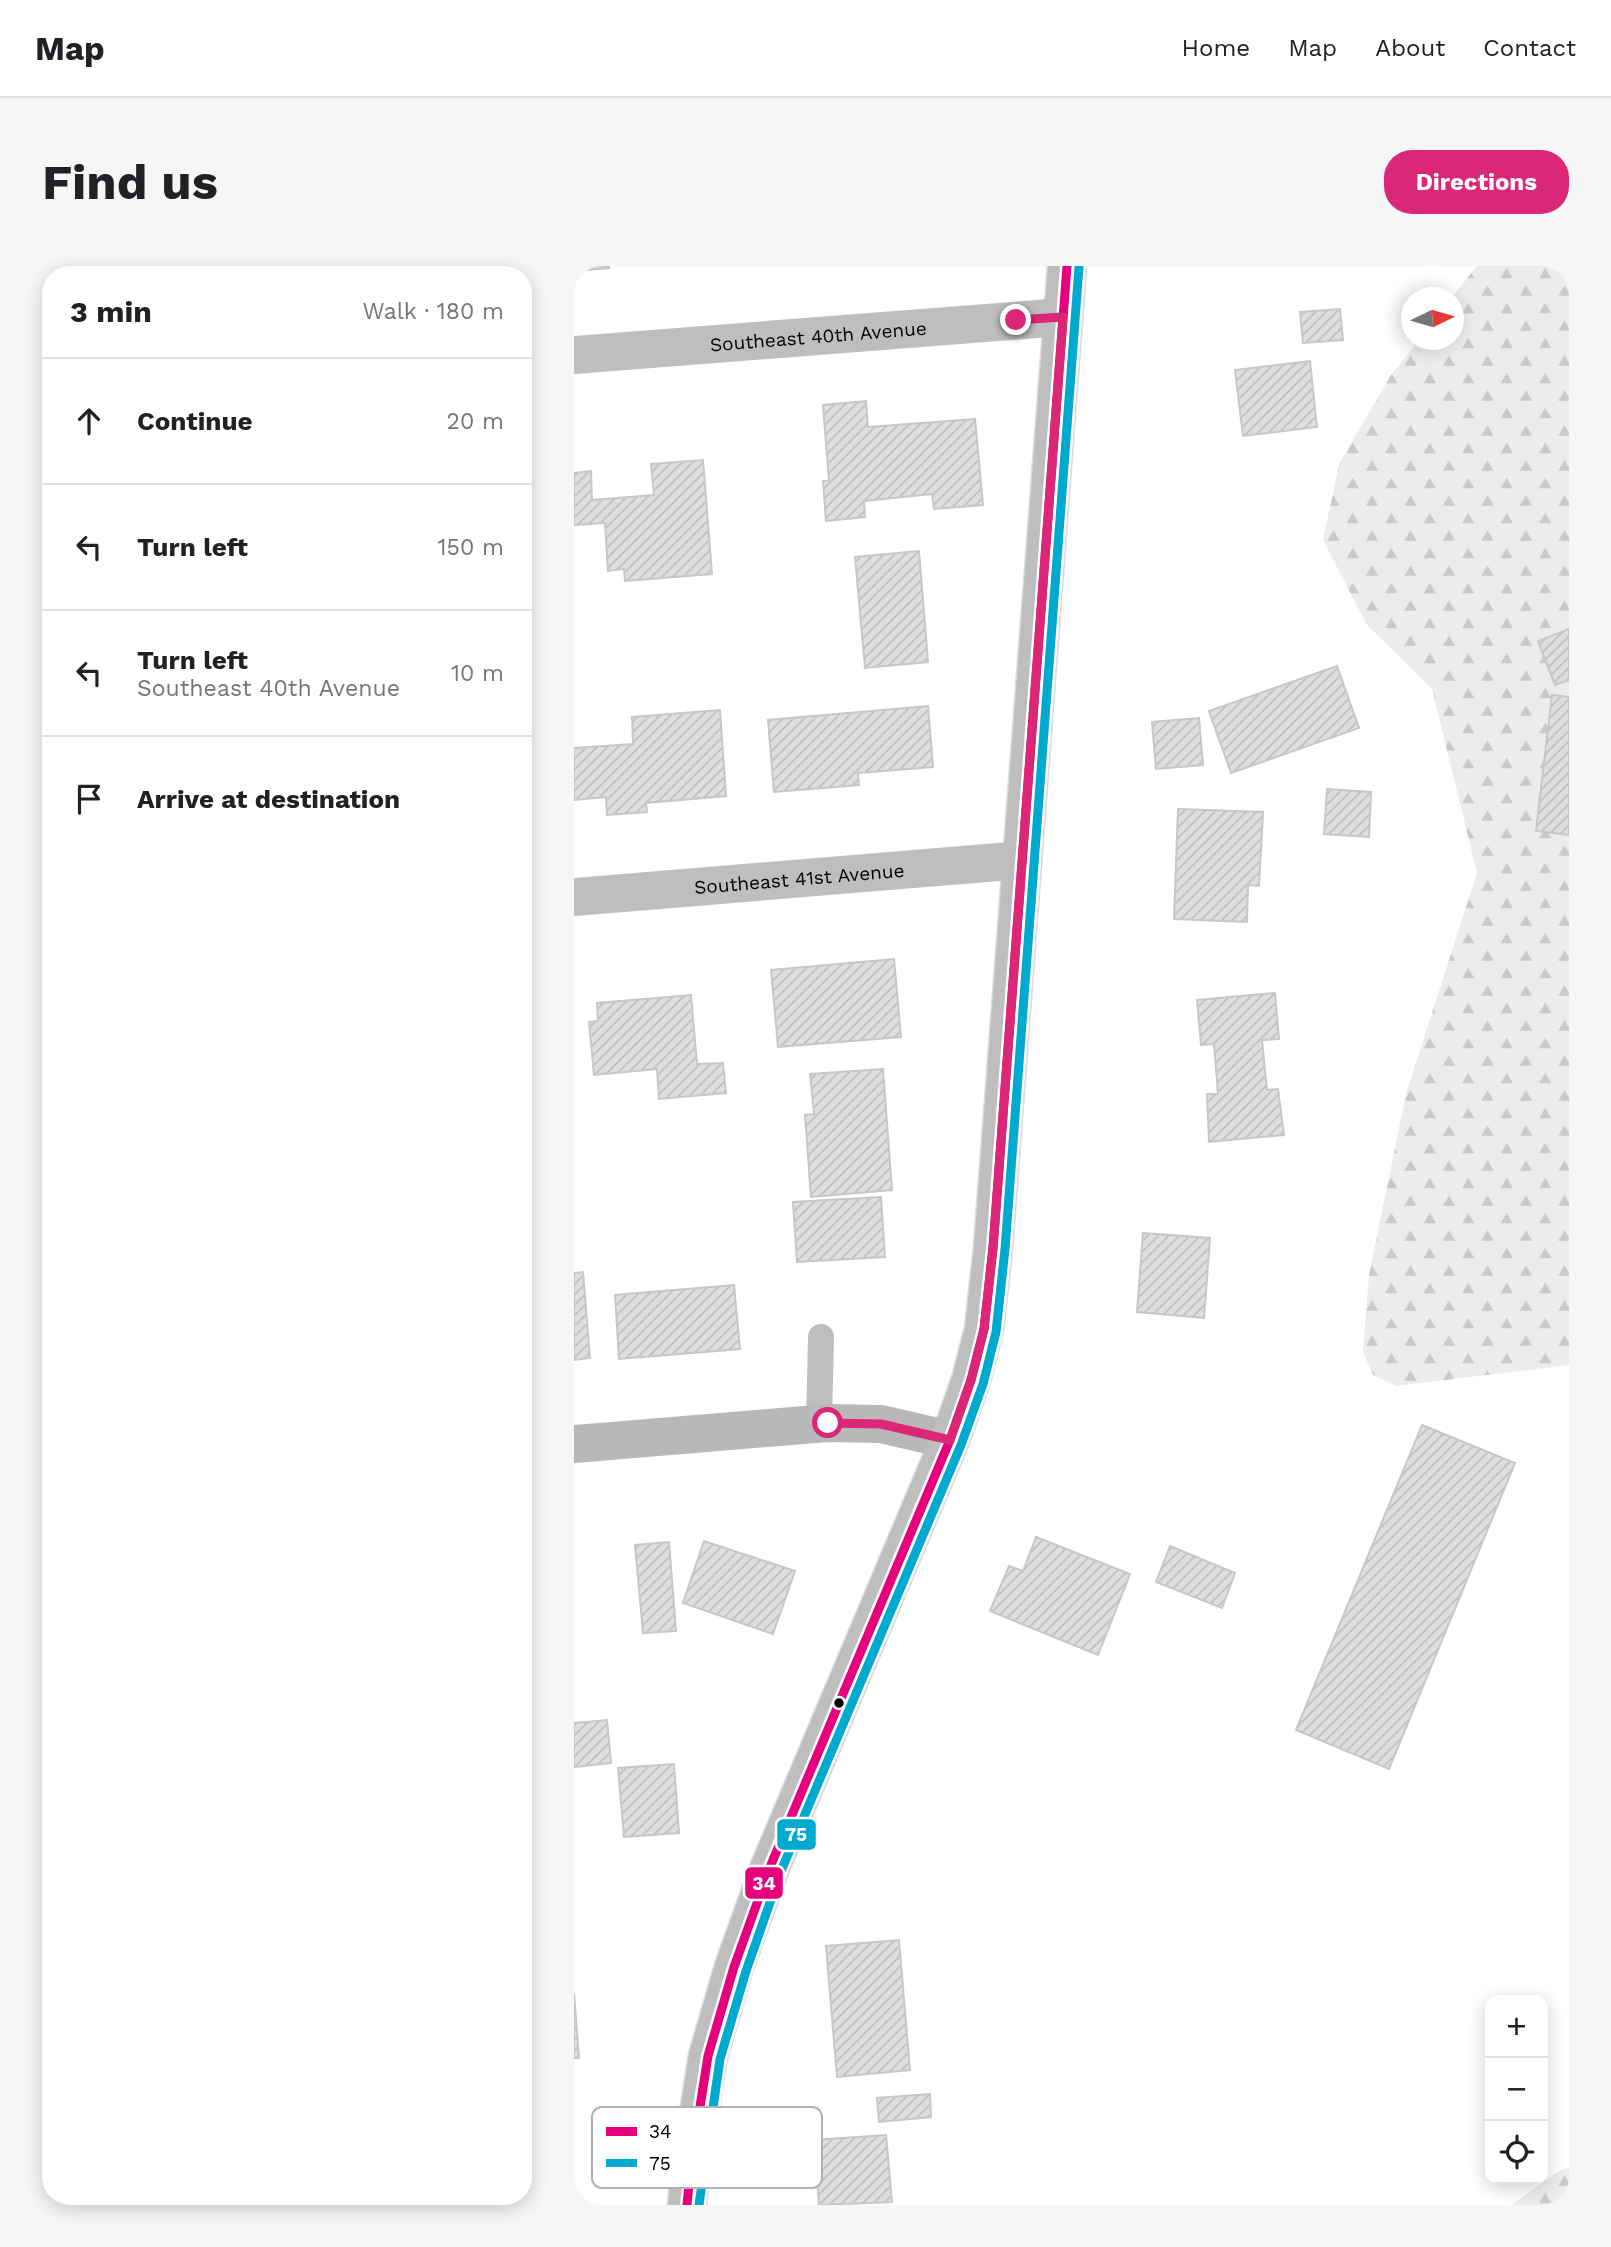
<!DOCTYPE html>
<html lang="en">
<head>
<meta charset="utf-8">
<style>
	:root { --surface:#fff; --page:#f6f6f6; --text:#202124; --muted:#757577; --line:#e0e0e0; --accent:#db2777 }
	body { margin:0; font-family:"Work Sans",sans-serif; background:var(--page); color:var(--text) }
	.controls { position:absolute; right:21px; bottom:21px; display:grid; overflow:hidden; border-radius:14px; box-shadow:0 4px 18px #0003 }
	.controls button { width:63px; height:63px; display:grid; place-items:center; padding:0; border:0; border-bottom:2px solid var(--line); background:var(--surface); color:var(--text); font:35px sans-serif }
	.compass { position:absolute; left:827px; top:21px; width:63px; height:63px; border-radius:50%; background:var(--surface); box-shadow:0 4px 18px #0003; rotate:85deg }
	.stop { position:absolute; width:21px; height:21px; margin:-16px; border:5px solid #db2777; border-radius:50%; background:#fff }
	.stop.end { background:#db2777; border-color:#fff; box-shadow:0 2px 7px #0008 }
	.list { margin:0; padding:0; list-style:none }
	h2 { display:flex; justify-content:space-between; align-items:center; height:91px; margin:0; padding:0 28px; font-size:30px }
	h2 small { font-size:23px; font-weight:400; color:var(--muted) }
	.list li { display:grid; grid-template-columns:46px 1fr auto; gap:21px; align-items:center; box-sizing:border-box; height:126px; padding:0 28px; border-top:2px solid var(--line) }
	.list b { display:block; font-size:26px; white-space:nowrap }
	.list p { margin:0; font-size:23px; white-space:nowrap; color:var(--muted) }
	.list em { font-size:23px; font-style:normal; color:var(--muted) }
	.icon { flex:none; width:38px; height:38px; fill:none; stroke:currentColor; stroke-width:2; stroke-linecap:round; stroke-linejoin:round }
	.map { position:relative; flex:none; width:995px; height:1939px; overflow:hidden; border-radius:28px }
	header { display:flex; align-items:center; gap:42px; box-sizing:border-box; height:98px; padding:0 35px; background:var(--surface); border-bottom:2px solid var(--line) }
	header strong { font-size:33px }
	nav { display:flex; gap:38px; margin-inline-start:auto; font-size:24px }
	.intro { display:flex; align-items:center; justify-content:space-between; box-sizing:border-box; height:168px; padding:0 42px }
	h1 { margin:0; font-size:49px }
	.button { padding:18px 32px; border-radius:28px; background:var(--accent); color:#fff; font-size:24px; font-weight:700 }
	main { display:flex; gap:42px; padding:0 42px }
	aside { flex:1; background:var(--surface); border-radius:28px; box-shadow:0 4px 18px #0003 }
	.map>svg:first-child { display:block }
	.forest { fill:url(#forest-firs) }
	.building { fill:url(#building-hatch); stroke:#c7c7c7; stroke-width:2 }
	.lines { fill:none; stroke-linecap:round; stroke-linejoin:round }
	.primary-casing { stroke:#dbdbdb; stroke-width:41 }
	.lane { stroke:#bebebe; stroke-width:26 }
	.street { stroke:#bebebe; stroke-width:38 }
	.secondary { stroke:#b8b8b8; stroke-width:38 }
	.primary { stroke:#bebebe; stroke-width:38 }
	.bus-1-casing { stroke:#fff; stroke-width:14 }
	.bus-2-casing { stroke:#fff; stroke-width:14 }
	.bus-1 { stroke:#e5007d; stroke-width:9 }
	.bus-2 { stroke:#00a9ce; stroke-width:9 }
	.route { stroke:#db2777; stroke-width:9 }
	.bus-dot { fill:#000; stroke:#fff; stroke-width:2.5 }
	.labels { text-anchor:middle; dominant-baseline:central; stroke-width:7; stroke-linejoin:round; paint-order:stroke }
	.street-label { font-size:19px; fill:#000; stroke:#fff }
	.key { fill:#fff; stroke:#b2b2b2; stroke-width:2 }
	.key-label { font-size:19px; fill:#000 }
	.line-badge { stroke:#fff; stroke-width:2.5 }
	.badge-label { font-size:19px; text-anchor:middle; font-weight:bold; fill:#fff }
</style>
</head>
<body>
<header>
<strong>Map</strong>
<nav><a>Home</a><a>Map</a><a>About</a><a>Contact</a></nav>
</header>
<div class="intro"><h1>Find us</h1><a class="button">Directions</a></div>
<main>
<aside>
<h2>3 min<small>Walk · 180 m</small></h2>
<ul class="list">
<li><svg class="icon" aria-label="ahead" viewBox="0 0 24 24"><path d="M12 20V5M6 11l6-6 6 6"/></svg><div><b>Continue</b></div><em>20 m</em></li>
<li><svg class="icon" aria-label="left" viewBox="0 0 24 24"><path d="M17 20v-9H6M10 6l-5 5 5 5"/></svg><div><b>Turn left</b></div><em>150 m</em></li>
<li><svg class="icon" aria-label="left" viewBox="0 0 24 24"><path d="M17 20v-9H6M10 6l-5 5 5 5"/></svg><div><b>Turn left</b><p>Southeast 40th Avenue</p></div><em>10 m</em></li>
<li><svg class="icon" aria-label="arrive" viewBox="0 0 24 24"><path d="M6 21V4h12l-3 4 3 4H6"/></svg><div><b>Arrive at destination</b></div></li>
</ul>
</aside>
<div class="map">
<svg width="995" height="1939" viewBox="0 0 995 1939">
	<defs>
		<pattern id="forest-firs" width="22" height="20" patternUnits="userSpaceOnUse" patternTransform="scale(1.75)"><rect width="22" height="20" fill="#ececec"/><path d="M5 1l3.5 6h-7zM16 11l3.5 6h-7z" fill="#c9c9c9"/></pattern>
		<pattern id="building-hatch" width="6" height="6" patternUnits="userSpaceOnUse" patternTransform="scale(1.75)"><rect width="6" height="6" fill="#dfdfdf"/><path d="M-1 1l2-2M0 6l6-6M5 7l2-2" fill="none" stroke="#bebebe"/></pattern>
	</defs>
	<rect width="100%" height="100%" fill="#fff"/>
	<path class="forest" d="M903 0H995V1099L822 1120 799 1109 789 1086 795 1009 832 828 903 607 858 423 793 359 749 274 765 198 817 109 845 74H880L878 31Z
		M995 1902V1939H937L988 1903Z"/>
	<path class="building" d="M0 0H35V2L0 5Z
		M766 43 769 74 729 77 726 46Z
		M736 95 743 161 669 170 661 104Z
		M292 135 294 161 401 153 409 239 360 243 358 228 290 235 291 251 252 255 249 215H255L249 139Z
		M129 194 138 308 51 315 50 303 34 305 31 257 0 259V207L17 205 18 234 80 229 77 198Z
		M345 285 354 396 291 402 281 291Z
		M995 363V414L981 419 964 375Z
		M763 400 785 462 657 507 635 445Z
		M978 429 995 431V569L962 565Z
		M354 440 359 501 284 507 285 519 200 526 194 454Z
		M146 444 152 530 72 537 73 546 33 549 32 531 0 534V482L59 478 58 451Z
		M625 452 629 499 582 503 578 456Z
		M753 523 797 526 795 571 750 568Z
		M604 543 689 546 685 620 674 619 673 656 600 653Z
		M320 693 327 771 204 781 197 704Z
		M701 727 705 773 688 774 693 824 704 823 710 869 635 876 633 828H644L640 778 627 779 623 734Z
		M117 729 123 798 149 797 152 827 85 833 83 803 20 809 15 756 24 755 23 737Z
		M309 803 318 924 237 931 231 849 240 848 236 808Z
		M307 931 311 991 223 996 219 936Z
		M569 967 636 972 630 1052 563 1046Z
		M9 1006 16 1092 0 1094V1007Z
		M160 1019 166 1083 45 1093 41 1029Z
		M848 1159 941 1197 815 1503 722 1464Z
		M462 1271 556 1308 524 1389 416 1345 435 1300 449 1305Z
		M130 1275 221 1305 199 1368 109 1337Z
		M95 1276 102 1365 69 1367 61 1279Z
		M596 1280 661 1307 648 1342 582 1316Z
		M33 1454 37 1497 0 1501V1457Z
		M100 1498 105 1567 50 1571 44 1502Z
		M325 1674 336 1804 263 1811 252 1680Z
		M0 1727 5 1792H0Z
		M356 1828 357 1851 305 1856 303 1832Z
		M312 1869 318 1936 245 1939 240 1874Z"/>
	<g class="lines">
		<g class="primary-casing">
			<path id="primary" d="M113 1939 117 1898 134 1790 160 1701 196 1601 376 1174 397 1114 410 1063 419 982 493 0"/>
		</g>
		<path class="lane" d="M245 1158 247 1071"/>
		<g class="street">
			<path id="s1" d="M0 89 489 51"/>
			<path id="s2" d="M0 631 449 594"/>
		</g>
		<path class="secondary" d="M0 1178 254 1157 307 1158 376 1174"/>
		<use href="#primary" class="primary"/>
		<g class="bus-1-casing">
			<path id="bus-1" d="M113 1939 117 1898 134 1790 160 1701 196 1601 376 1174 397 1114 410 1063 419 982 493 0"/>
		</g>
		<g class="bus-2-casing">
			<path id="bus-2" d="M125 1939 146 1793 172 1705 207 1605 387 1179 409 1118 422 1066 431 983 505 1"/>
		</g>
		<use href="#bus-1" class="bus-1"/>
		<use href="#bus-2" class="bus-2"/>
	</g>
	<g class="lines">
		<path class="route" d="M254 1157 307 1158 376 1174 397 1114 410 1063 419 982 489 51 442 54"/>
	</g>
	<circle class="bus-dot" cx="265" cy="1437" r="6"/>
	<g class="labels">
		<g class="street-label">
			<text stroke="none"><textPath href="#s1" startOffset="245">Southeast 40th Avenue</textPath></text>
			<text stroke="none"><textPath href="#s2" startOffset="226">Southeast 41st Avenue</textPath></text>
		</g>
	</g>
	<rect x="18" y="1841" width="230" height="81" rx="10" class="key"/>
	<rect x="32" y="1861" width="31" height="9" fill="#e5007d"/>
	<rect x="32" y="1893" width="31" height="8" fill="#00a9ce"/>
	<g class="key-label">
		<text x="75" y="1872">34</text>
		<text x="75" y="1904">75</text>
	</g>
	<g class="line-badge">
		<rect x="202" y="1552" width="41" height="33" rx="7" fill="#00a9ce"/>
		<rect x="170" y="1600" width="40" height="34" rx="7" fill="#e5007d"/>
	</g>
	<g class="badge-label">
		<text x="222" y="1575">75</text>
		<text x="190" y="1624">34</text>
	</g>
</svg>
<div class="controls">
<button>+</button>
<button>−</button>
<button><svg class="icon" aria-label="locate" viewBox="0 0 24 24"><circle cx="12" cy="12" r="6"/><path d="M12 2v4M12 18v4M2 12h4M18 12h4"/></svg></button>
</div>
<svg class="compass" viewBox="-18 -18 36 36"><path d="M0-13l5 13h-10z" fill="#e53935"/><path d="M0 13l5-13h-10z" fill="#757577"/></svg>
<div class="stop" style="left:254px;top:1157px"></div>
<div class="stop end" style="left:442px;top:54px"></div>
</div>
</main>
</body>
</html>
